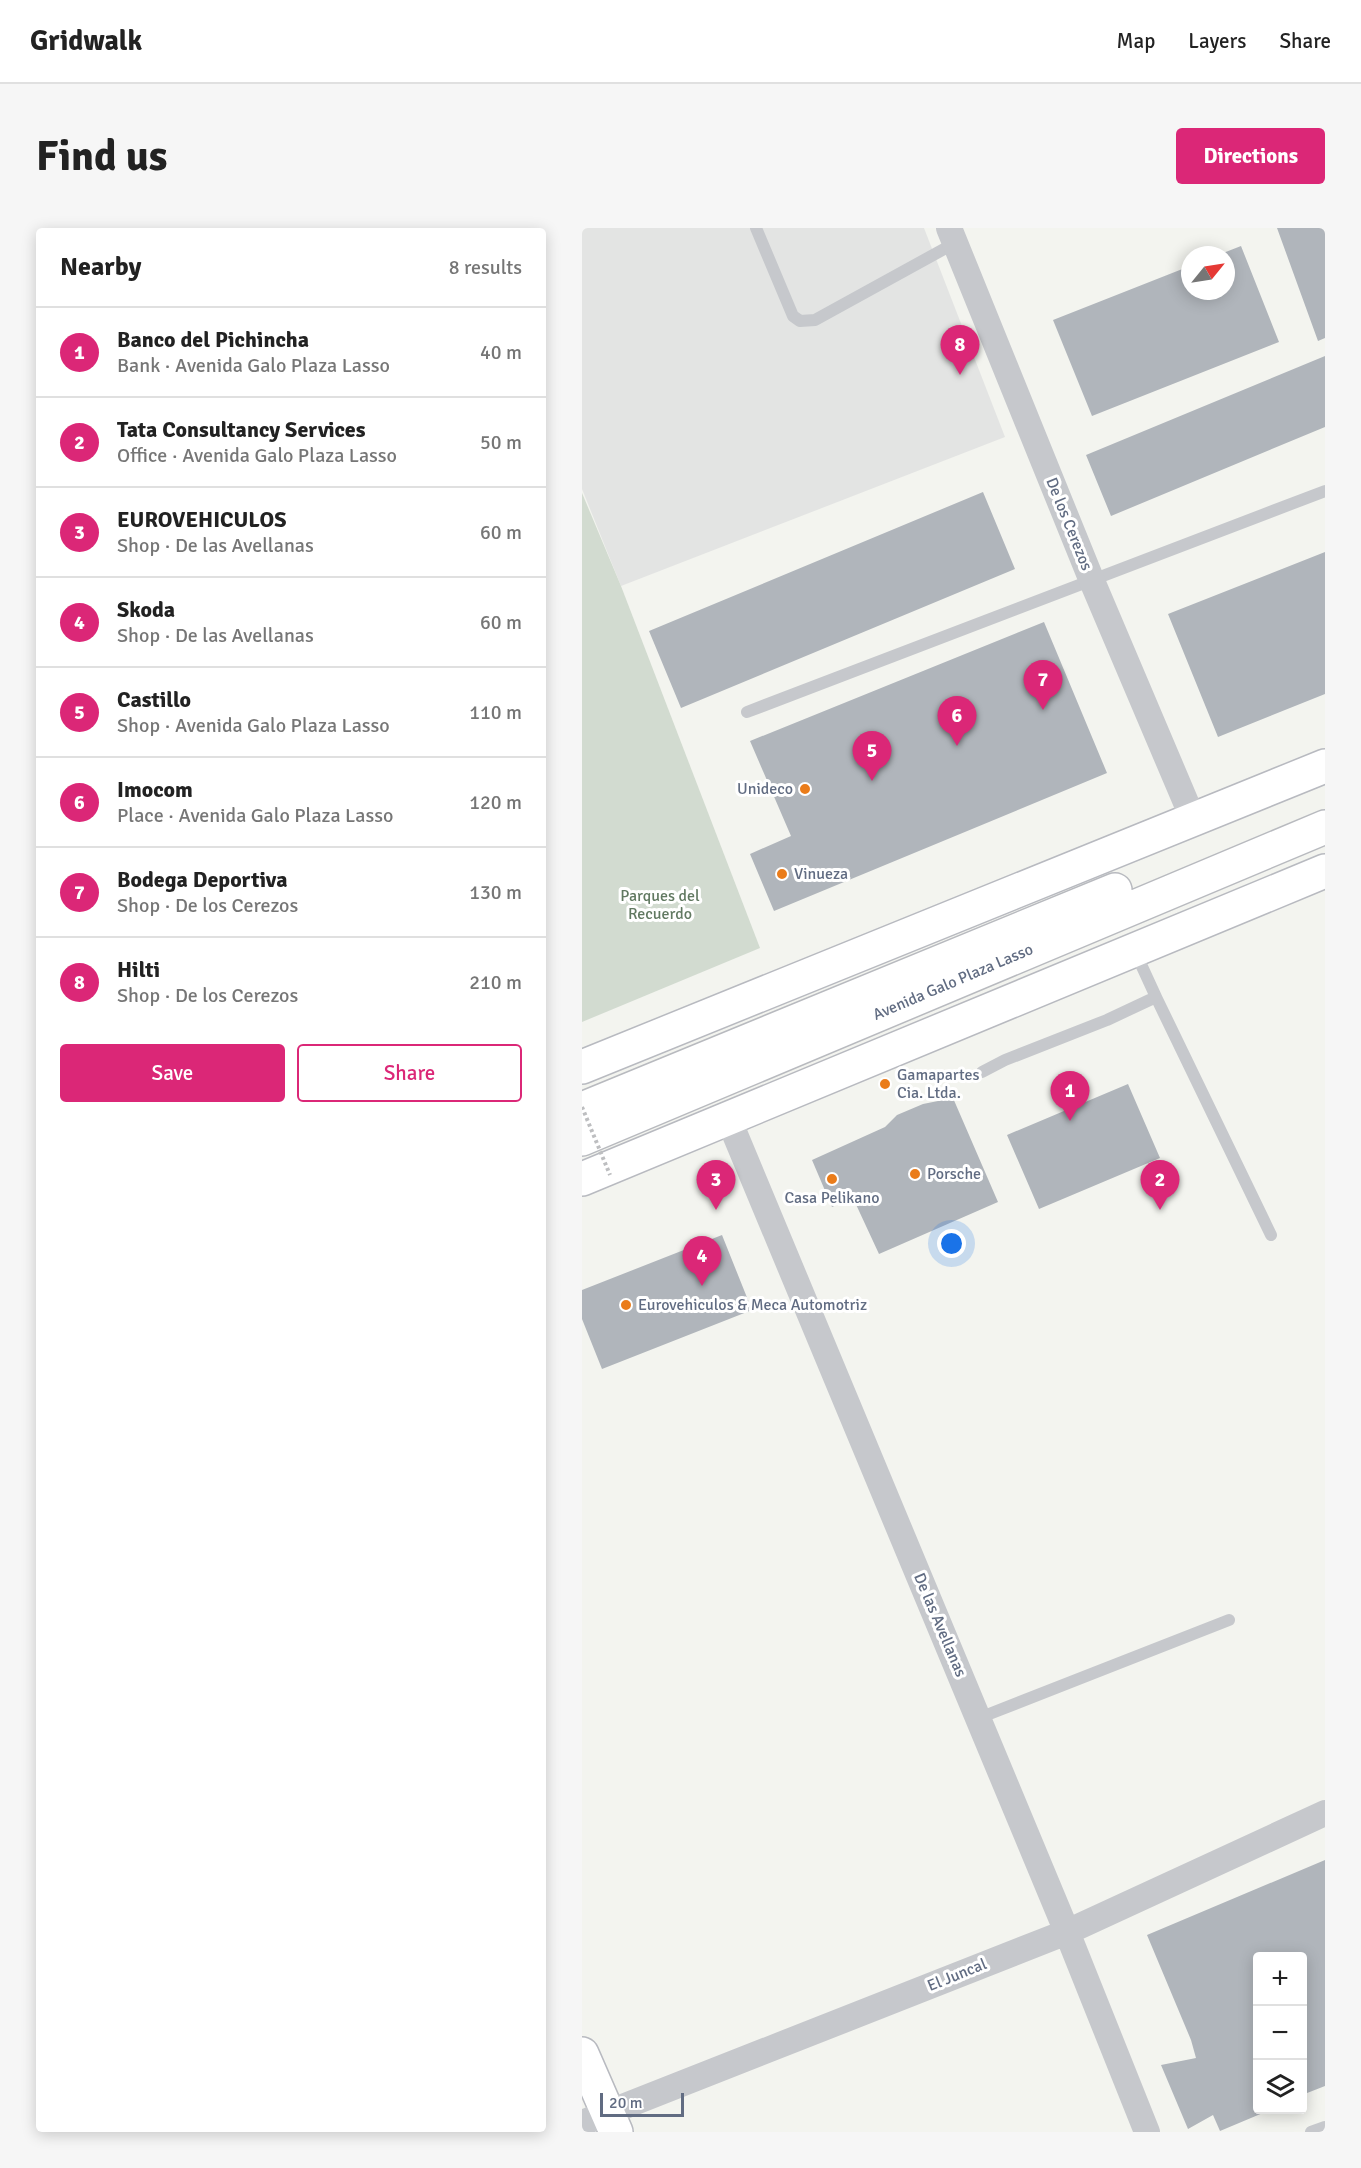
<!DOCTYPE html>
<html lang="en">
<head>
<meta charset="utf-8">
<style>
	:root { --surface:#fff; --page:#f6f6f6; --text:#222; --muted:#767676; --line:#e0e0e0; --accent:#db2777 }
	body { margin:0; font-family:Signika,sans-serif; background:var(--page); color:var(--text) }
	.controls { position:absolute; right:18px; bottom:18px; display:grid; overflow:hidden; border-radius:6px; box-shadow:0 3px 15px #0003 }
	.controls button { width:54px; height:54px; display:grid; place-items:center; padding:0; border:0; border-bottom:2px solid var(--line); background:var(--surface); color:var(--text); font:30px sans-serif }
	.compass { position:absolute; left:599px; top:18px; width:54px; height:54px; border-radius:50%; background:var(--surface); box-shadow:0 3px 15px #0003; rotate:60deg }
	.scale { position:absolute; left:18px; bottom:15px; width:84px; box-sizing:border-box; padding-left:6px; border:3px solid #616c82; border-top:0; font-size:16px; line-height:21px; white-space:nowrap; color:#616c82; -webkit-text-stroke:4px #fff; paint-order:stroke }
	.you { position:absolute; left:370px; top:1016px; width:21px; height:21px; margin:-15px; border:4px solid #fff; border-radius:50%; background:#1a73e8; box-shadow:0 0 0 9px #1a73e833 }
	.badge { display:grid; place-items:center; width:39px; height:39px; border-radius:50%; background:var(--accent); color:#fff; font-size:20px; font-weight:700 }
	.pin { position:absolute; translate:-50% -50px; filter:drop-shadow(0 2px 3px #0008) }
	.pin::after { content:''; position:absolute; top:32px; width:21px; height:18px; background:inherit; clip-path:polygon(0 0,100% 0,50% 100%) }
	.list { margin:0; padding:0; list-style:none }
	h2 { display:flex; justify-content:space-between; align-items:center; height:78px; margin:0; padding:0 24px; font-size:26px }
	h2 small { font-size:20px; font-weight:400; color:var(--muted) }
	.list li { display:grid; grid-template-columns:39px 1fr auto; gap:18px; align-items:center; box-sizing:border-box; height:90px; padding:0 24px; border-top:2px solid var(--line) }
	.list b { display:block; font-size:22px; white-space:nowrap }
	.list p { margin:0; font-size:20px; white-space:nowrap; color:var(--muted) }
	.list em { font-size:20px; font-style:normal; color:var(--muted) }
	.actions { display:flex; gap:12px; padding:18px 24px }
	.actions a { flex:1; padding:14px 0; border:2px solid var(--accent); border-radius:6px; text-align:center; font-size:21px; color:var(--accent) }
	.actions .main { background:var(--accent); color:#fff }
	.icon { flex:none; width:33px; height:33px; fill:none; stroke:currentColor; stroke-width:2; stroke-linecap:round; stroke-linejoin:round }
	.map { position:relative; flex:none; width:743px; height:1904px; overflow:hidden; border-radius:6px }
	header { display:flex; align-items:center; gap:36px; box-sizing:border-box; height:84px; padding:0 30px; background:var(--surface); border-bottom:2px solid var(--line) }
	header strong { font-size:28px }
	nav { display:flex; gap:33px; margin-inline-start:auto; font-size:21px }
	.intro { display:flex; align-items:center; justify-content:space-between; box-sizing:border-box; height:144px; padding:0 36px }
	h1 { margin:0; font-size:42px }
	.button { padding:15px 27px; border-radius:6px; background:var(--accent); color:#fff; font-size:21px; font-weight:700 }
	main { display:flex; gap:36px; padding:0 36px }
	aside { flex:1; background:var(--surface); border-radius:6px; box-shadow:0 3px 15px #0003 }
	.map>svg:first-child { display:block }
	.built { fill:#e3e4e3 }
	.green { fill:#d2dbd0 }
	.building { fill:#b0b5bb }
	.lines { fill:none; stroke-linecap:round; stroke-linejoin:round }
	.secondary-casing { stroke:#b8bac0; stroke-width:36 }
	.primary-casing { stroke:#b8babf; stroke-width:36 }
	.lane { stroke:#c6c8cc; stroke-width:12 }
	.street { stroke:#c6c8cc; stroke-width:26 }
	.secondary { stroke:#fff; stroke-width:33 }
	.primary { stroke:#fff; stroke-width:33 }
	.path-bridge { stroke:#bdbec0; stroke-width:4; stroke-dasharray:3 3; stroke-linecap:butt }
	.poi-dot { fill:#ea7c1a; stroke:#fff; stroke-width:2 }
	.labels { text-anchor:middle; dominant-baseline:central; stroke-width:6; stroke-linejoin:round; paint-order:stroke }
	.street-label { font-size:16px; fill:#616c82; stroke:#fff }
	.poi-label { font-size:16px; fill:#616c82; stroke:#fff; text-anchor:start }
	.park-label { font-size:16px; fill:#617961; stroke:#fff }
</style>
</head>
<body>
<header>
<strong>Gridwalk</strong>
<nav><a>Map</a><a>Layers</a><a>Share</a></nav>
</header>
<div class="intro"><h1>Find us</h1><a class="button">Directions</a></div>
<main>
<aside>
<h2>Nearby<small>8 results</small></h2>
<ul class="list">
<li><span class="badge">1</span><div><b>Banco del Pichincha</b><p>Bank · Avenida Galo Plaza Lasso</p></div><em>40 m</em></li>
<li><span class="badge">2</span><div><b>Tata Consultancy Services</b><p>Office · Avenida Galo Plaza Lasso</p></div><em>50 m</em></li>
<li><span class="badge">3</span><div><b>EUROVEHICULOS</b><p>Shop · De las Avellanas</p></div><em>60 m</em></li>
<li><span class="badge">4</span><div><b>Skoda</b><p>Shop · De las Avellanas</p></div><em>60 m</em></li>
<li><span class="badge">5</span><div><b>Castillo</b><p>Shop · Avenida Galo Plaza Lasso</p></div><em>110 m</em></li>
<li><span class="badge">6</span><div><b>Imocom</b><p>Place · Avenida Galo Plaza Lasso</p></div><em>120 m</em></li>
<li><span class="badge">7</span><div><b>Bodega Deportiva</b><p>Shop · De los Cerezos</p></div><em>130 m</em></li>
<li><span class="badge">8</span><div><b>Hilti</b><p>Shop · De los Cerezos</p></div><em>210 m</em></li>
</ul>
<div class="actions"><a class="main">Save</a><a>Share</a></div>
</aside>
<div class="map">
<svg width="743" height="1904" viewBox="0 0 743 1904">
	<rect width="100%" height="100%" fill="#f3f4ef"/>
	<path class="built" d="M0 0H342L423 209 39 358 0 261Z"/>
	<path class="green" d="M0 265 39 358 178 720 0 794Z"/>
	<path class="building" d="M695 0H743V110L736 113Z
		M659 18 697 114 510 188 471 92 608 38V63H644V27H636Z
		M743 128V199L529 288 504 227Z
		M401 264 433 341 99 480 67 403Z
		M743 324V466L636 509 586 386Z
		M462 394 525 545 192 683 168 626 209 608 168 513Z
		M546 856 578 930 457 981 425 907Z
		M371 870 416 974 297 1026 271 970 250 979 230 932 303 899 315 887 341 876Z
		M140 1007 170 1082 20 1141 0 1091V1062Z
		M743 1632V1858L720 1867V1728H675L676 1882H688L638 1903 631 1887 606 1901 579 1837 614 1830 609 1812 565 1707Z"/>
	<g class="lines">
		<g class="secondary-casing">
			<path id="secondary" d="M0 839 743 538
				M0 951 743 643
				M0 1826 34 1904"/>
		</g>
		<g class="primary-casing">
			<path id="primary" d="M0 881 533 662
				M0 911 743 599"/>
		</g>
		<path class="lane" d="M174 0 211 88 218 93 233 92 373 15
			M165 484 743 263
			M574 769 689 1007
			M400 844 423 832 525 792 574 769 557 732 556 721
			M397 1490 647 1392
			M729 1904 743 1899"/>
		<path class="street" d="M367 0 510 353 611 591
			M147 892 485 1704 565 1904
			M0 1895 485 1704 743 1585"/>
		<use href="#secondary" class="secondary"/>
		<use href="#primary" class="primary"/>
		<path class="path-bridge" d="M0 879 28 947"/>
	</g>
	<g class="poi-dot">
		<circle cx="223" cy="561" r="6"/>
		<circle cx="200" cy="646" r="6"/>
		<circle cx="303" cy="856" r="6"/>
		<circle cx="333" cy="946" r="6"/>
		<circle cx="250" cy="951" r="6"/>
		<circle cx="44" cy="1077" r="6"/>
	</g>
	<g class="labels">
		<g class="street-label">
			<text transform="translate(487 296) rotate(68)">De los Cerezos</text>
			<text transform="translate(371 754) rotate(-23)">Avenida Galo Plaza Lasso</text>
			<text transform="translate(358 1397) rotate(67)">De las Avellanas</text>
			<text transform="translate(375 1747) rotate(-22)">El Juncal</text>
		</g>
		<g class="poi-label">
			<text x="211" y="561" text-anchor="end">Unideco</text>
			<text x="212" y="646">Vinueza</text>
			<text x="315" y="847">Gamapartes<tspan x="315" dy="18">Cia. Ltda.</tspan></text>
			<text x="345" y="946">Porsche</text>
			<text x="250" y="970" text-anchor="middle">Casa Pelikano</text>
			<text x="56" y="1077">Eurovehiculos &amp; Meca Automotriz</text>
		</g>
		<g class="park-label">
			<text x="78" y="668">Parques del<tspan x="78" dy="18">Recuerdo</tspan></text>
		</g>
	</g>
</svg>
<div class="controls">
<button>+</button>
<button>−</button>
<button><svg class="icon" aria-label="layers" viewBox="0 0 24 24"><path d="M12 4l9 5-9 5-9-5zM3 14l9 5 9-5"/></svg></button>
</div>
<svg class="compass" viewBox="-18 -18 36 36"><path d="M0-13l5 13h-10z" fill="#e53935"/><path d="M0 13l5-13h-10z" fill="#767676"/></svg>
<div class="scale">20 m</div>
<div class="you"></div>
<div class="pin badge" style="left:488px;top:893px">1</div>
<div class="pin badge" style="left:578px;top:982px">2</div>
<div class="pin badge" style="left:134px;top:982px">3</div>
<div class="pin badge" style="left:120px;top:1058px">4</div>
<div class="pin badge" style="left:290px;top:553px">5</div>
<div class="pin badge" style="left:375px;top:518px">6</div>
<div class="pin badge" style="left:461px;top:482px">7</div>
<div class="pin badge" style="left:378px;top:147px">8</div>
</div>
</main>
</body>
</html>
